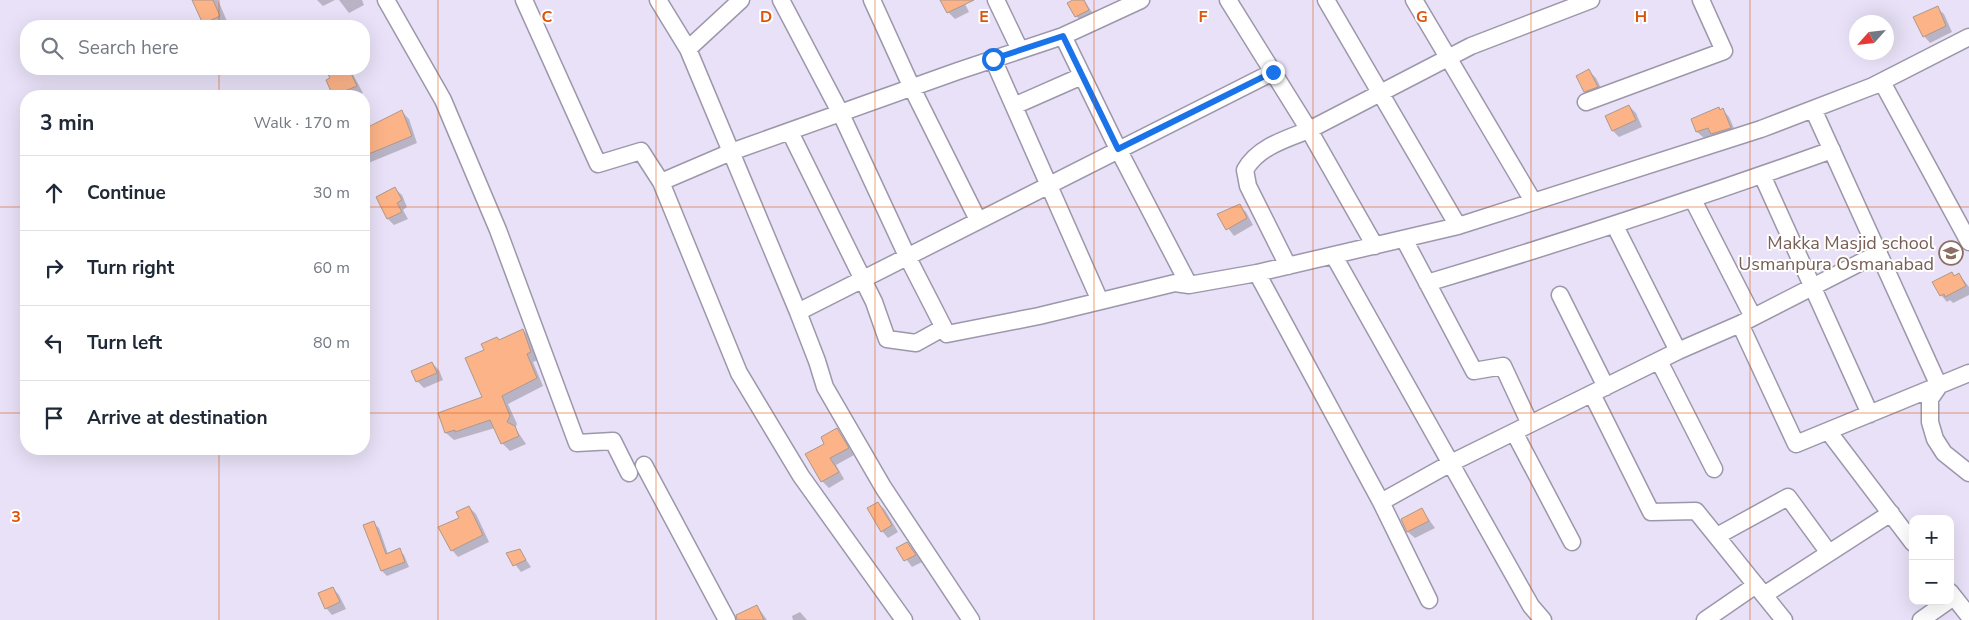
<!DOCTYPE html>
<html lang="en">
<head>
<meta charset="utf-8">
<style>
	:root { --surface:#fff; --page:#f2f2f3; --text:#1f2937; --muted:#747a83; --line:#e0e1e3 }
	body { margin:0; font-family:"Nunito Sans",sans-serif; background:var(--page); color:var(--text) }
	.controls { position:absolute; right:15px; bottom:15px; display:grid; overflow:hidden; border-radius:10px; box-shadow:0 5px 20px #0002 }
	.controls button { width:45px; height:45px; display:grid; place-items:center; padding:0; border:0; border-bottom:1px solid var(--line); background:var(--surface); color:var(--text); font:25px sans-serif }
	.compass { position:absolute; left:1849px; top:15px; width:45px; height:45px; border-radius:50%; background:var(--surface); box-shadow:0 5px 20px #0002; rotate:243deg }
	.stop { position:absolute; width:15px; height:15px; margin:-11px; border:4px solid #1a73e8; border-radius:50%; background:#fff }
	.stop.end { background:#1a73e8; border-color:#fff; box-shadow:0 1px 5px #0008 }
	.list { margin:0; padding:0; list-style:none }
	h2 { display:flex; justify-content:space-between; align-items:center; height:65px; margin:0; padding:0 20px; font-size:21px }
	h2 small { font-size:16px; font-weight:400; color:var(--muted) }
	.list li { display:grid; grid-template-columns:32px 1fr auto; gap:15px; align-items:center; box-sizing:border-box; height:75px; padding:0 20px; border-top:1px solid var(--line) }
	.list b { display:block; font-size:19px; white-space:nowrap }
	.list em { font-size:16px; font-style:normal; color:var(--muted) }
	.icon { flex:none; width:28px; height:28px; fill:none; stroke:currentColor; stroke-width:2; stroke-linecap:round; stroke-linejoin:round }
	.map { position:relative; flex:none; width:1969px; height:620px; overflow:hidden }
	.search { position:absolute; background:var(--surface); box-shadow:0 5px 20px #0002; left:20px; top:20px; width:350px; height:55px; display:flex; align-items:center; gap:12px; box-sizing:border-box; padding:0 18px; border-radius:20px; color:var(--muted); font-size:19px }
	.panel { position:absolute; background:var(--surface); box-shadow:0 5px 20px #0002; left:20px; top:90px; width:350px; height:365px; border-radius:20px }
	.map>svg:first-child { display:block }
	.shadow { fill:#0003 }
	.building { fill:#fcb388; stroke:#ad988c }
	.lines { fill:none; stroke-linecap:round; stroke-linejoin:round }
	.street-casing { stroke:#9d97ab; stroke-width:19 }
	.street { stroke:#fff; stroke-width:16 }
	.route { stroke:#1a73e8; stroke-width:6 }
	.grid { fill:none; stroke:#dd550c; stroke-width:1; stroke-opacity:0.55 }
	.labels { text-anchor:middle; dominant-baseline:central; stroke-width:4; stroke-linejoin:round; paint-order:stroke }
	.education-label { font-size:18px; fill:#785e54; stroke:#fff; text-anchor:end }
	.grid-label { font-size:16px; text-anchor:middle; font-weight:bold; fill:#dd550c; stroke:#fff; stroke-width:4; stroke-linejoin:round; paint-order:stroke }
</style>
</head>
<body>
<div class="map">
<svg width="1969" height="620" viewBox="0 0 1969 620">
	<rect width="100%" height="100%" fill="#e8e1f7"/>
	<path class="shadow" d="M193 0H218L229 26H207Z
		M317 0H335L323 6Z
		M339 0H362L364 5 349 13Z
		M943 0H963L969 12 955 19 948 12Z
		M1076 0H1084L1095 17 1083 23 1076 16Z
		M1937 8 1944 14 1952 32 1930 43 1924 36Z
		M327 69H350L363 93 356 96H334L327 81 331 79Z
		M1589 71 1596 78 1604 94 1592 98 1585 91Z
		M1629 106 1636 113 1642 127 1619 137 1613 131Z
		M1723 110 1729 117 1737 135 1719 141 1713 135 1704 138 1697 132 1692 120Z
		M402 112 409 119 417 143 366 164 364 161V124L368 128Z
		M395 189 402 195 407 207 403 210 408 219 394 225 388 219Z
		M1240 206 1246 212 1253 225 1234 236 1218 215Z
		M1959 274 1969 287V295L1953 303 1950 300 1947 302 1941 295 1954 277Z
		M523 330 531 338 538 360 533 362 543 386 508 404 517 424 515 428 526 444 510 451 502 443 495 428 454 440 446 433 440 414 483 398 485 351 500 341Z
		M432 363 439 370 443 380 424 388 417 381Z
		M837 429 854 455 836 465 844 479 829 488 822 481 807 455 826 444Z
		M878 503 885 510 898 532 888 538 882 531Z
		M469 507 476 514 489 542 458 557 452 550 460 518Z
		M1422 510 1435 528 1415 538 1408 532 1402 520Z
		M373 523 379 528 388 554 399 550 404 555 409 567 387 576 382 571Z
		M907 543 922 562 912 567 898 548Z
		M520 551 531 567 521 572 507 554Z
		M333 588 339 595 346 609 332 615 326 608Z
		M757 606 767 620H742Z
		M800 612 807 620H793L792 616Z"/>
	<path class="building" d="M192 0H213L220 16 203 24Z
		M940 0H974L947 13Z
		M1073 0H1084L1089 10 1075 17 1067 3Z
		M1938 6 1946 26 1923 37 1913 17Z
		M325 69H349L357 86 333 96 326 80 330 78Z
		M1589 69 1598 87 1584 92 1576 76Z
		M1629 105 1636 120 1612 131 1605 116Z
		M1719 107 1720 110 1723 108 1731 128 1711 134 1708 128 1696 132 1691 119Z
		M402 110 412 136 364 156V129Z
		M395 187 402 200 397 203 402 212 387 219 376 197Z
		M1240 204 1247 218 1226 230 1217 214Z
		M1952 272 1954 276 1959 273 1966 286 1945 297 1944 294 1940 296 1932 282Z
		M523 329 531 352 527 354 537 378 502 396 510 416 507 422 515 426 519 436 501 444 490 420 455 432V430L445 433 438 413 482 397 465 358 484 350 481 344 497 337 499 340Z
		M432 362 437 373 416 382 411 371Z
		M837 428 849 448 830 458 839 472 821 482 805 454 824 444 821 437Z
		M878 502 892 525 881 532 867 508Z
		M469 506 483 535 451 551 438 527 459 518 456 512Z
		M1422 508 1429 521 1407 532 1401 519Z
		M374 521 386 554 400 548 405 562 381 571 363 525Z
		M907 542 916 555 904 561 896 548Z
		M520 549 526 560 513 566 506 553Z
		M333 587 340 602 325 609 318 593Z
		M757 605 764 620H737L736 615Z"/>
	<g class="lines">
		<g class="street-casing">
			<path id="street" d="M386 0 443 100 498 230 577 443 613 441 629 473
				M524 0 598 164 641 151 661 182
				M658 0 688 49
				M741 0 688 49 798 312 817 361 825 387 883 487 971 620
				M781 0 841 114 907 256 947 334 1039 316 1175 283 1189 285 1257 273
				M872 0 912 88 978 220
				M996 0 1020 50
				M1228 0 1309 130 1471 46 1591 0
				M1326 0 1458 226
				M1414 0 1533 201
				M1063 36 1118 149 1189 285
				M993 59 1100 301
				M1882 82 1969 242
				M1586 102 1724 51 1701 0
				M1014 106 1082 76
				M1813 109 1939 386 1930 399V422L1935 439 1944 453 1969 473
				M790 132 874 302 887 339 916 343 943 328
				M1762 175 1870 414
				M1693 200 1753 317
				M1615 226 1678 351
				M1404 239 1474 371 1503 366 1530 424
				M1334 256 1531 606 1543 620
				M1288 266 1248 186 1245 170C1258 147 1286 139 1309 130L1375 246
				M1427 283C1564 242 1698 198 1832 150
				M1560 295 1606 387
				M798 312 1273 72
				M1740 324 1796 444 1969 373
				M1659 361 1714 469
				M1592 394 1651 512 1696 511 1784 620
				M1828 431 1913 543
				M1514 432 1572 542
				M644 465 727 620
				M1381 502 1451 463 1678 351 1740 324 1879 253
				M1717 536 1788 497 1829 553
				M1950 592 1969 616
				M1764 595 1891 513
				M1429 600 1381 502 1257 273 1458 226 1761 129 1873 86 1969 37
				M904 620 801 476 739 373 661 182 731 152 958 71 1063 36 1141 0
				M1705 620 1756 585
				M1921 620 1948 601"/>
		</g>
		<use href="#street" class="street"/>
	</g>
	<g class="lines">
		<path class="route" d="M993 59 1063 36 1118 149 1273 72"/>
	</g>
	<path class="grid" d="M219 0V26M438 0V620M656 0V620M875 0V620M1094 0V620M1313 0V620M1531 0V620M1750 0V620M219 69V96M0 207H26M364 207H1969M0 413H26M364 413H1969M219 449V620"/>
	<defs>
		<g id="school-ring" transform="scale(1.25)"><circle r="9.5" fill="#fff" stroke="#8d6e63" stroke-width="1.5"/><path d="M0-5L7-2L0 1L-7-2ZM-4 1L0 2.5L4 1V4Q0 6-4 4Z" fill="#8d6e63"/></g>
	</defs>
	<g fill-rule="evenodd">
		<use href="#school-ring" x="1951" y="253"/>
	</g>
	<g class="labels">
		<g class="education-label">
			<text x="1934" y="243">Makka Masjid school<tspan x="1934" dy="21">Usmanpura Osmanabad</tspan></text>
		</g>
	</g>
	<g class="grid-label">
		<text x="547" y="22">C</text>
		<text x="766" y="22">D</text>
		<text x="984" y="22">E</text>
		<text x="1203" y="22">F</text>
		<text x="1422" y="22">G</text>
		<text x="1641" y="22">H</text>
		<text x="16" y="522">3</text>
	</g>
</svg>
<div class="controls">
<button>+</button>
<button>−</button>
</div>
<svg class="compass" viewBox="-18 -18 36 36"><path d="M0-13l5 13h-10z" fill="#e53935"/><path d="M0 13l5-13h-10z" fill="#747a83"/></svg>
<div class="stop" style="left:993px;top:59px"></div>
<div class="stop end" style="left:1273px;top:72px"></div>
<div class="search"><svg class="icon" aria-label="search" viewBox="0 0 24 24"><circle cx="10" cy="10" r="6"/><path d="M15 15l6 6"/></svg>Search here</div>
<section class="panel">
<h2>3 min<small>Walk · 170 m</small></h2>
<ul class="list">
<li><svg class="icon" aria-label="ahead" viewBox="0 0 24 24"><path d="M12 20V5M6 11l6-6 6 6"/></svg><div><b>Continue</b></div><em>30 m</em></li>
<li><svg class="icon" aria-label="right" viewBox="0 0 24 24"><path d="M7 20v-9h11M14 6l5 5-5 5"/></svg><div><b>Turn right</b></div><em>60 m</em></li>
<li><svg class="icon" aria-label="left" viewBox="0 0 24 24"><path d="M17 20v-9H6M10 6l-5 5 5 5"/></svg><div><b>Turn left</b></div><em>80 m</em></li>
<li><svg class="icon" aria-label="arrive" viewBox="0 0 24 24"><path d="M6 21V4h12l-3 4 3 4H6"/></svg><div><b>Arrive at destination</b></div></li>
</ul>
</section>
</div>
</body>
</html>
